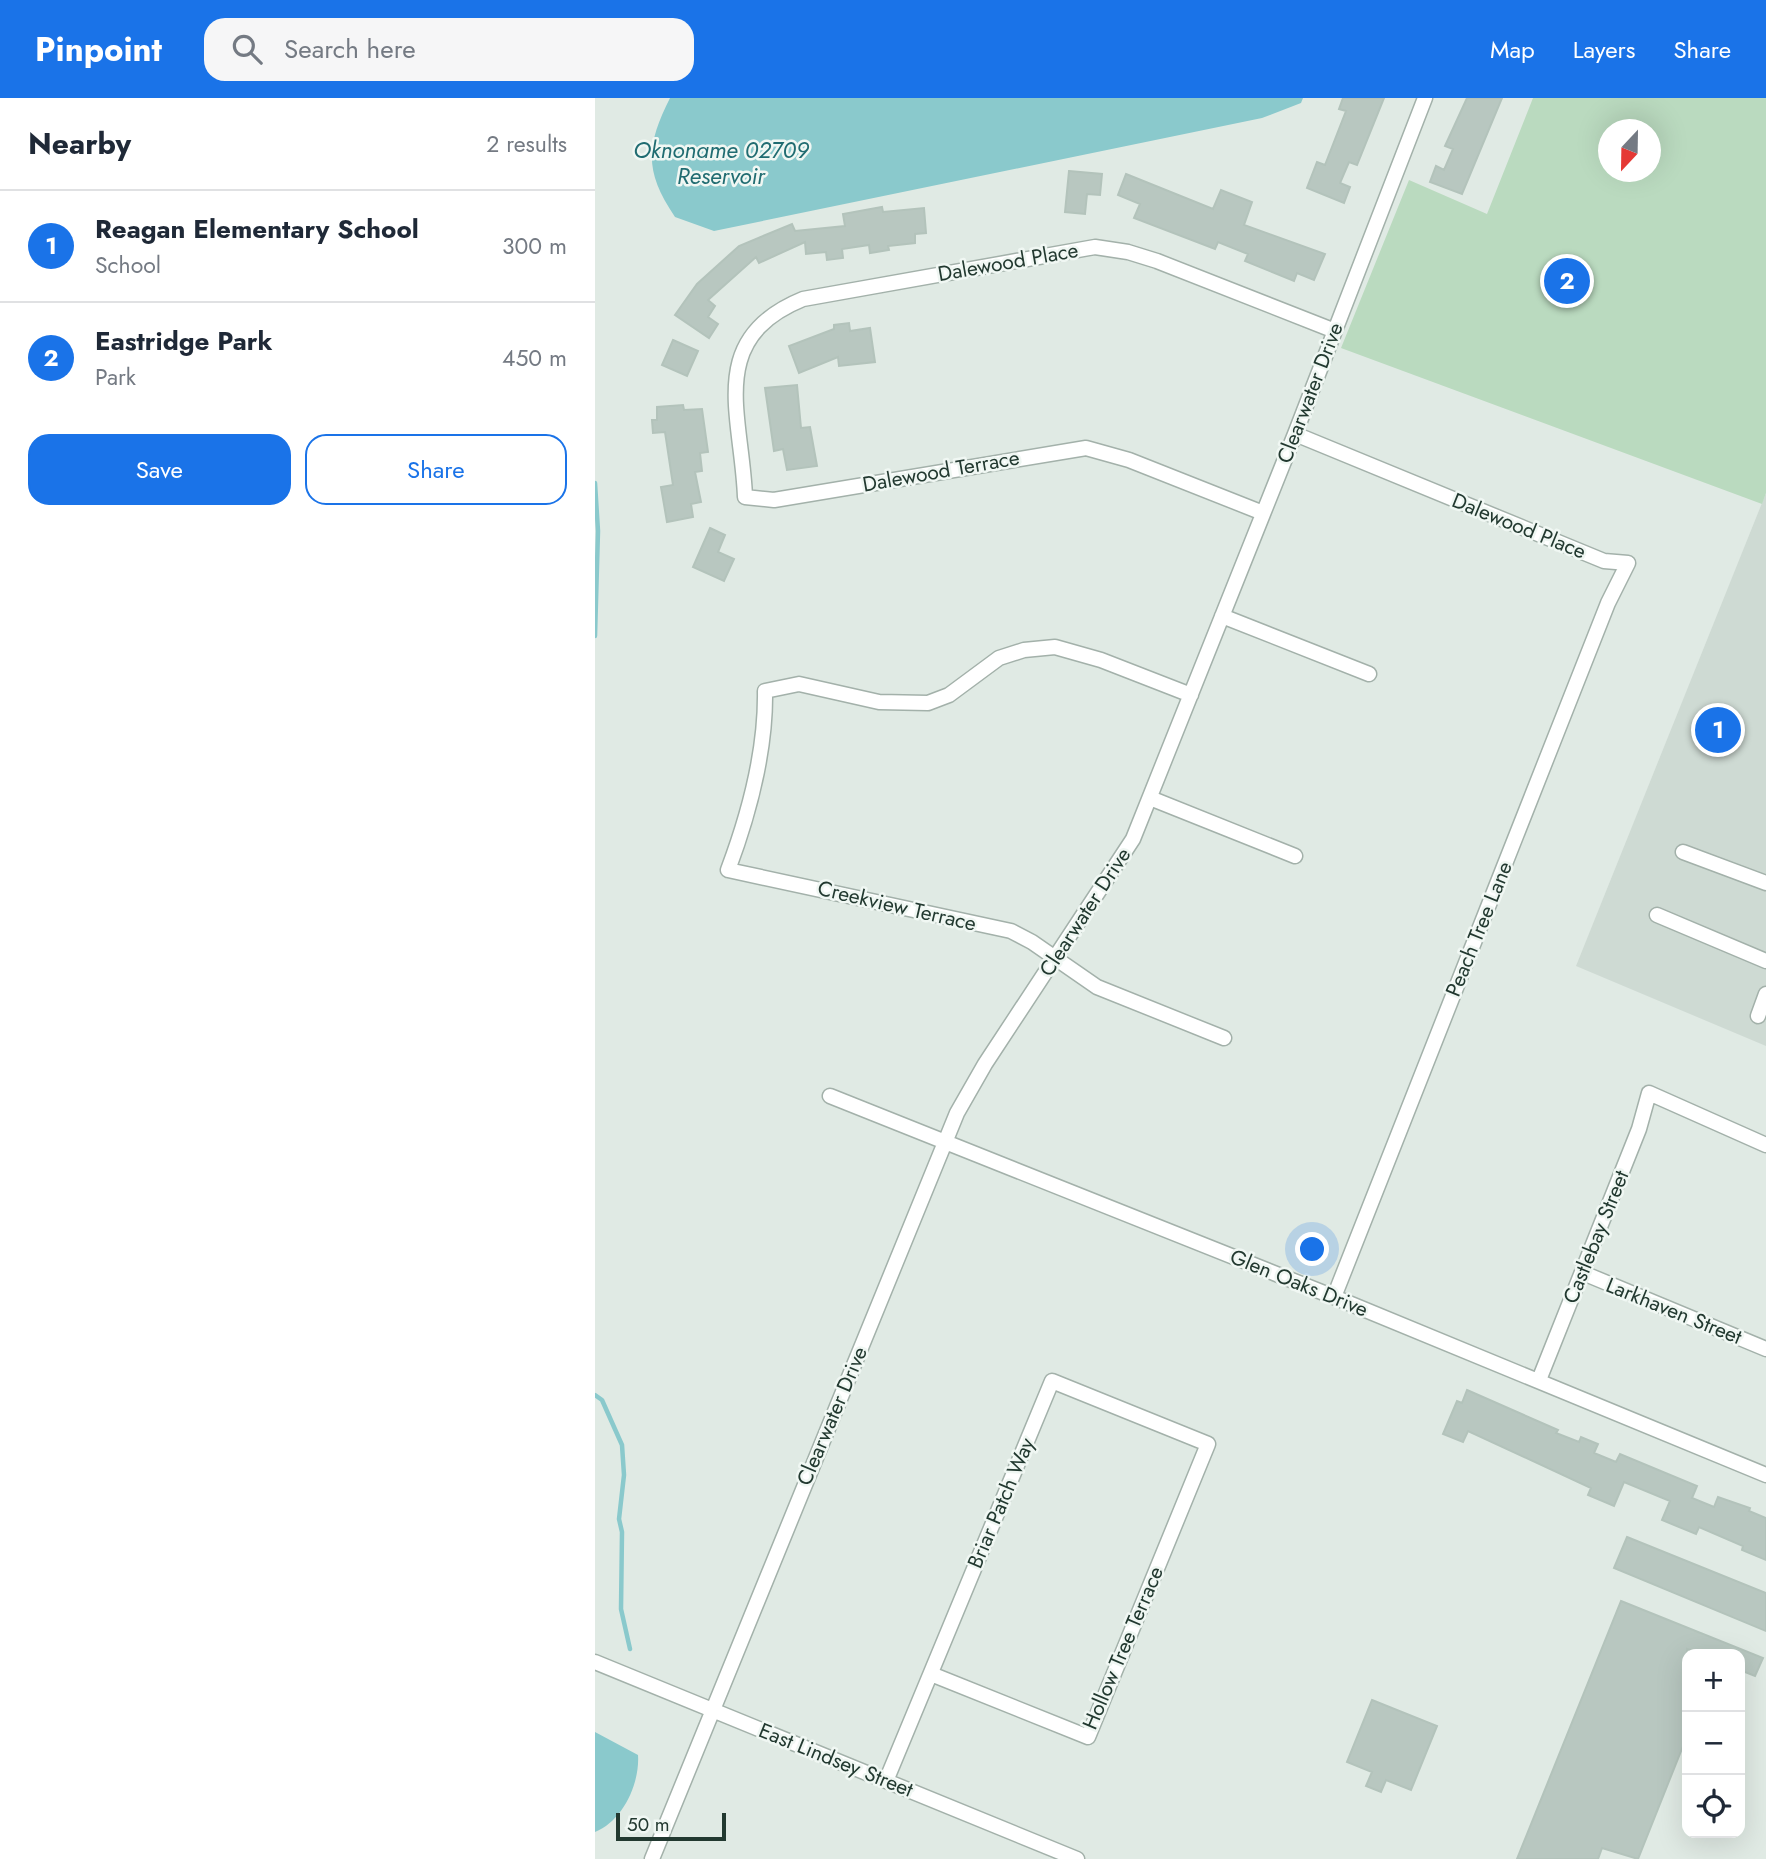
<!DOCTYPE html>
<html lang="en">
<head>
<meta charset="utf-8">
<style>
	:root { --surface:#fff; --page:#f6f6f7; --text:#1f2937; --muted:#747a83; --line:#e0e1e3; --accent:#1a73e8 }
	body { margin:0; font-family:Jost,sans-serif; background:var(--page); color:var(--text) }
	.controls { position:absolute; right:21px; bottom:21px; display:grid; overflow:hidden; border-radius:14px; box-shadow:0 7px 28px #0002 }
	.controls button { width:63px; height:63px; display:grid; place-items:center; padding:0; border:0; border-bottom:2px solid var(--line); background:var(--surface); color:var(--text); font:35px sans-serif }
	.compass { position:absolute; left:1003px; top:21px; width:63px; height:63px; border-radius:50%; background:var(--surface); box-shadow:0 7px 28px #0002; rotate:202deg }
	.scale { position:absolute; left:21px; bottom:18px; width:110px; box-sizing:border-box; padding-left:7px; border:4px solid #223930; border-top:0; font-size:19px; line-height:24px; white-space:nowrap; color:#223930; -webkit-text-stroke:5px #f0f7f3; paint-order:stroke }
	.you { position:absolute; left:718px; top:1152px; width:24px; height:24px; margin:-18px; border:5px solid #fff; border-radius:50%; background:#1a73e8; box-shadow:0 0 0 10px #1a73e833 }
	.badge { display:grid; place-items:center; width:46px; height:46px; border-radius:50%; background:var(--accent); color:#fff; font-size:23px; font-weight:700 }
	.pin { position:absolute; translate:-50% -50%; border:4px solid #fff; box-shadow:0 2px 7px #0006 }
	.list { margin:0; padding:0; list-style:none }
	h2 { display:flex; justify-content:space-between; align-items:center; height:91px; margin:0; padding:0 28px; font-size:30px }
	h2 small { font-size:23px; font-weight:400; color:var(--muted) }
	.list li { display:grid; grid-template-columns:46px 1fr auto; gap:21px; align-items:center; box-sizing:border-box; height:112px; padding:0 28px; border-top:2px solid var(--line) }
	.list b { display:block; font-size:26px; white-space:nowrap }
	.list p { margin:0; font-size:23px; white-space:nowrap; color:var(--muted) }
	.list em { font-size:23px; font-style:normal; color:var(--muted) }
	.actions { display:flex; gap:14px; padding:21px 28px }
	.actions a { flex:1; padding:16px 0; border:2px solid var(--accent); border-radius:21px; text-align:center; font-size:24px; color:var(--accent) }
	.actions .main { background:var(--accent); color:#fff }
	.icon { flex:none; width:38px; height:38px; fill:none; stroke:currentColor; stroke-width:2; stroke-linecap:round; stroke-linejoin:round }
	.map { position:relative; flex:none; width:1171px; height:1761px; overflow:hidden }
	header { display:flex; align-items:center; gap:42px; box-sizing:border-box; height:98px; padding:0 35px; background:var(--accent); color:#fff }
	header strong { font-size:33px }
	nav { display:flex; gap:38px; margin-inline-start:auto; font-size:24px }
	.search { width:490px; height:63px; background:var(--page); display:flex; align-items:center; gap:18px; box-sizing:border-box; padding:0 24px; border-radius:21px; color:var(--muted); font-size:26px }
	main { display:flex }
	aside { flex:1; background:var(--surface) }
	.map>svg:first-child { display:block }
	.built { fill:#cedad3 }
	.green { fill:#badabf; fill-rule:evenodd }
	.water { fill:#8ac9cc }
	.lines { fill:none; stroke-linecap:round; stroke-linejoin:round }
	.stream { stroke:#8ac9cc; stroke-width:4.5 }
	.building { fill:#b8c7c0; stroke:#b3c3bb; stroke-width:2 }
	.minor-casing { stroke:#a3b1aa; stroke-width:17 }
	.minor { stroke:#fff; stroke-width:14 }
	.labels { text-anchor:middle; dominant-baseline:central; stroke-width:5; stroke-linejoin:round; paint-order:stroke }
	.street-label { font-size:21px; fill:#223930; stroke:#f0f7f3 }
	.water-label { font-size:23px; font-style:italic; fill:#206c71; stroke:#f0f7f3 }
</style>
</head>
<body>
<header>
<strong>Pinpoint</strong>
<div class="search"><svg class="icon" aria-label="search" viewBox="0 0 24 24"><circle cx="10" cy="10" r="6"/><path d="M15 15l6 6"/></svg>Search here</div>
<nav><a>Map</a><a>Layers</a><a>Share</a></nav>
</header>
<main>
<aside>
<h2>Nearby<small>2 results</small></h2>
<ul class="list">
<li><span class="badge">1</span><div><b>Reagan Elementary School</b><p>School</p></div><em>300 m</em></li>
<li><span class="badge">2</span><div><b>Eastridge Park</b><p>Park</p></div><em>450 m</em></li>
</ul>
<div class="actions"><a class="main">Save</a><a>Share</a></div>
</aside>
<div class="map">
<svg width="1171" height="1761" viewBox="0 0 1171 1761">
	<rect width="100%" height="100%" fill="#e0eae4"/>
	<path class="built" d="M1171 395V948L981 868Z"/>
	<path class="green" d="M938 0H1171V395L1167 406 746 250 814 82 892 116ZM1014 32H1056V74H1014Z"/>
	<path class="water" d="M75 0H708L706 5 667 20 119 133 80 119C49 73 51 48 75 0Z
		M0 1634 43 1657C45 1685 28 1723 0 1734Z"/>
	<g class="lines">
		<path class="stream" d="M0 385 3 433 0 538
			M0 1297 7 1302 27 1347 29 1377 24 1421 27 1434 26 1511 35 1551"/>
	</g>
	<path class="building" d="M748 0H789L762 67 754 64 745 85 755 89 749 105 712 90 722 64 730 67 751 13 744 11Z
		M872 0H907L867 96 835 84 841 68 849 72 858 51 850 48Z
		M474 73 507 76 505 97 492 96 490 116 470 114Z
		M531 76 618 111 626 92 657 104 649 127 730 156 719 182 702 175 699 183 650 163 653 156 623 144 620 151 539 120 545 106 523 97Z
		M287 109 288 114 329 110 331 135 320 136V145L293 148 294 152 275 155 274 147 247 151 248 160 232 162 231 154 211 156 210 144 164 165 161 159 113 202 120 208 113 219 123 226 114 240 80 217 102 186 144 148 197 126 200 133 250 128 248 116Z
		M254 225 255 233 275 230 280 264 244 268 243 259 204 275 194 248 239 231V227Z
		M78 242 103 253 92 278 67 267Z
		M202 287 206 330 215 329 222 368 192 372 188 351 179 353 170 290Z
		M88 307 89 312 107 311 113 354 105 355 107 373 100 374 106 404 96 406 98 419 72 424 66 389 78 387 70 334 58 335 57 322H62V309Z
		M115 430 130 437 123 454 139 461 129 483 98 469Z
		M872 1292 963 1332 961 1335 984 1344 986 1339 1003 1346 999 1355 1021 1364 1025 1356 1102 1388 1097 1400 1119 1409 1123 1399 1155 1410 1154 1413 1171 1420V1462L1147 1452 1148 1448 1104 1429 1101 1436 1067 1422 1075 1403 1029 1384 1019 1408 993 1397 996 1390 873 1333 868 1344 848 1336 862 1303 867 1305Z
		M1032 1439 1171 1495V1533L1019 1470Z
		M1026 1503 1168 1560 1160 1578 1145 1572V1556H1106L1092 1551V1638L1043 1761 1007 1750 1003 1761H922Z
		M777 1602 842 1628 816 1692 791 1682 786 1694 771 1688 777 1674 752 1664Z"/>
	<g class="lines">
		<g class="minor-casing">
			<path id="minor" d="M700 336 1009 463 1033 465 1013 505 739 1199
				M668 415 534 362 491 350 179 402 150 399C147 317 110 241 208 201L500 149 533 154 562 163 740 233
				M627 518 774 576
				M596 597 506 562 460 549 429 552 404 560 354 597 333 605 284 604 204 586 170 593C171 653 154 716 133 772L416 833 437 844 502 889 629 940
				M555 700 700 758
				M1088 754 1171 785
				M1062 817 1171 863
				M1163 918 1171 896
				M235 998 739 1199 1171 1377
				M988 1175 1171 1251
				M944 1282 1044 1031 1054 995 1171 1047
				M0 1564 482 1761
				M291 1683 457 1283 613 1346 493 1639 336 1576
				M57 1761 362 1015 390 966 538 741 700 336 830 0"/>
		</g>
		<use href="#minor" class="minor"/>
	</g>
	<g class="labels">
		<g class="street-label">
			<text transform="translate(413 164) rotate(-10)">Dalewood Place</text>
			<text transform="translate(715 295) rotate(-69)">Clearwater Drive</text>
			<text transform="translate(346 373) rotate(-10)">Dalewood Terrace</text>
			<text transform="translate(924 428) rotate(22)">Dalewood Place</text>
			<text transform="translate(302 808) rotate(13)">Creekview Terrace</text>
			<text transform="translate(490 814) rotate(-57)">Clearwater Drive</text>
			<text transform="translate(884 831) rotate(-68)">Peach Tree Lane</text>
			<text transform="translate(1001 1139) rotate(-68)">Castlebay Street</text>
			<text transform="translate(704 1185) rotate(22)">Glen Oaks Drive</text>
			<text transform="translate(1079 1213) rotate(22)">Larkhaven Street</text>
			<text transform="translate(237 1318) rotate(-67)">Clearwater Drive</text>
			<text transform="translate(406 1405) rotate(-67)">Briar Patch Way</text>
			<text transform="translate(528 1550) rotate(-67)">Hollow Tree Terrace</text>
			<text transform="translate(241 1662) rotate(22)">East Lindsey Street</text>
		</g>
		<g class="water-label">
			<text x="126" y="52">Oknoname 02709<tspan x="126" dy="26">Reservoir</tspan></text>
		</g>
	</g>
</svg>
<div class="controls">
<button>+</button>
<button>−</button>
<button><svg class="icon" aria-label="locate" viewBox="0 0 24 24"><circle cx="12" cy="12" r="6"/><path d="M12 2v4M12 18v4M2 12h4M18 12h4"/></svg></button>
</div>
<svg class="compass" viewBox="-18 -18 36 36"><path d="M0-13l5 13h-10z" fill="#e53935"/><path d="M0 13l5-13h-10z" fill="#747a83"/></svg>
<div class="scale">50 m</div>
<div class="you"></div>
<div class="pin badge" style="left:1123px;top:632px">1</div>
<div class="pin badge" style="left:972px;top:183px">2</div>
</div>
</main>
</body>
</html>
